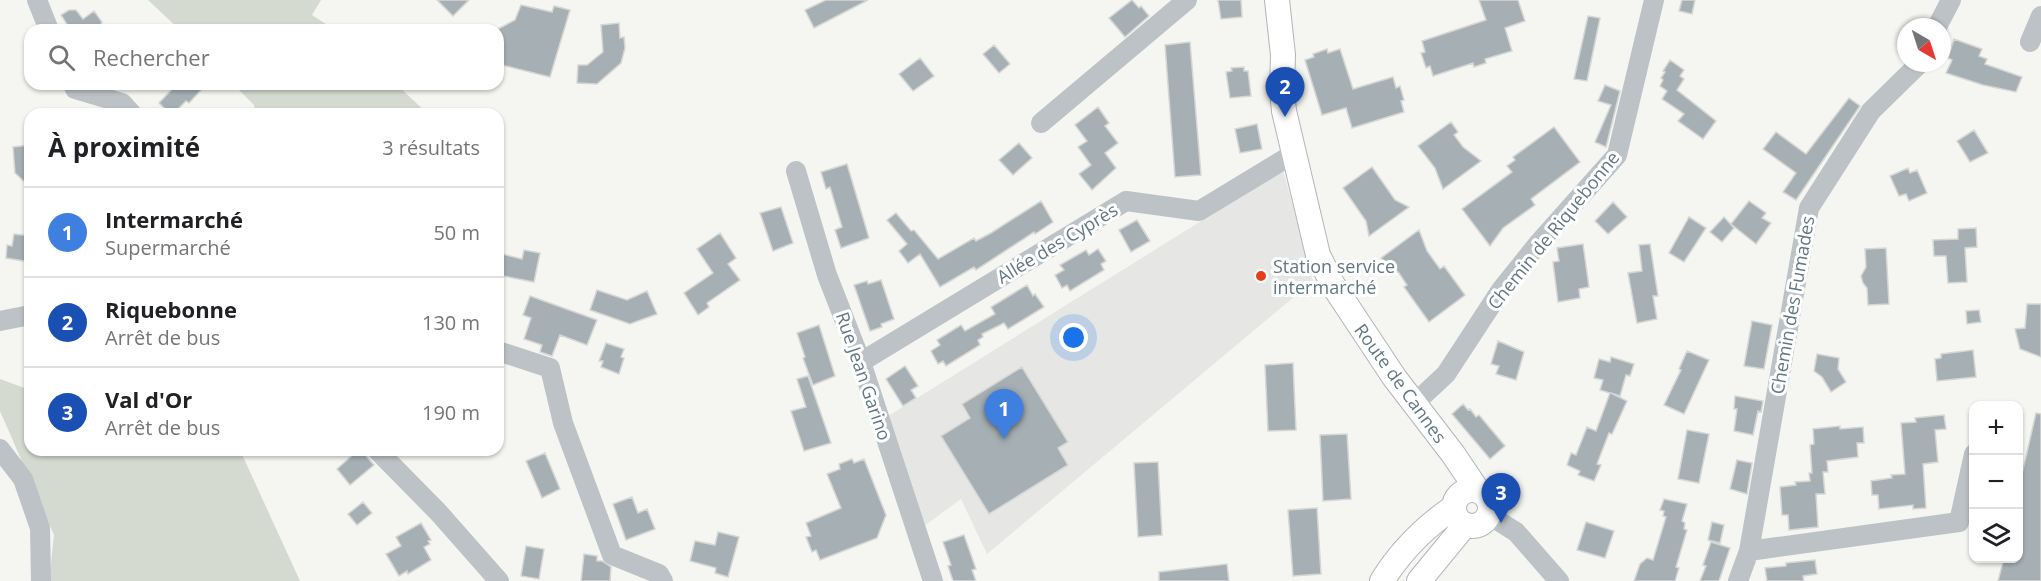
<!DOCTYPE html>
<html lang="fr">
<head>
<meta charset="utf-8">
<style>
	:root { --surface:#fff; --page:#f6f6f6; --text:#202124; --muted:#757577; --line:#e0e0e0; --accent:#e73d1f }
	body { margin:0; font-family:"Open Sans",sans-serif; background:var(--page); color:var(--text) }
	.controls { position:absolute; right:18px; bottom:18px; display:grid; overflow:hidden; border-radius:12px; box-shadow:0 2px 4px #0004 }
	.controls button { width:54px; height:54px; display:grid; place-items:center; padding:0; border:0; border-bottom:2px solid var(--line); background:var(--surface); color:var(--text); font:30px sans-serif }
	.compass { position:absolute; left:1897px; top:18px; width:54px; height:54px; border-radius:50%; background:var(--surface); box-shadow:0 2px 4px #0004; rotate:141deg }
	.you { position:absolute; left:1074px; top:338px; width:21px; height:21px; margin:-15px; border:4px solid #fff; border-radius:50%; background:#1a73e8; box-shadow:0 0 0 9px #1a73e833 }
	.badge { display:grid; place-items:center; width:39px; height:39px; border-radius:50%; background:var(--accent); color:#fff; font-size:20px; font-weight:700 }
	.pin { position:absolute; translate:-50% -50px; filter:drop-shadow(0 2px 3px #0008) }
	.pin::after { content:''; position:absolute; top:32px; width:21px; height:18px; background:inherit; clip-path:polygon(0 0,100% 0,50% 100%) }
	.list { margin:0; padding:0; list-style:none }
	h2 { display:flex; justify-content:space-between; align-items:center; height:78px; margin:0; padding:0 24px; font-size:26px }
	h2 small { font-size:20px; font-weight:400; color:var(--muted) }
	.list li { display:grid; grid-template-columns:39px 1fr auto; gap:18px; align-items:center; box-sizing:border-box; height:90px; padding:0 24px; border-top:2px solid var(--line) }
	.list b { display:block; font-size:22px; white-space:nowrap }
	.list p { margin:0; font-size:20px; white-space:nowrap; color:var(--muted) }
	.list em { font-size:20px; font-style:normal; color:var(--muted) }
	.icon { flex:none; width:33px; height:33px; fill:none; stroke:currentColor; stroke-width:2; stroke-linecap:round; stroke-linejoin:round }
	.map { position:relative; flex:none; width:2041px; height:581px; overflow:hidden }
	.search { position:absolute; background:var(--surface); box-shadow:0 2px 4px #0004; left:24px; top:24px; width:480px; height:66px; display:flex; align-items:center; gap:15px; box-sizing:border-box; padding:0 21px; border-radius:18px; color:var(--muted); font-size:22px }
	.panel { position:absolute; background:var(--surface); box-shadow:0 2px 4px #0004; left:24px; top:108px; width:480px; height:348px; border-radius:18px }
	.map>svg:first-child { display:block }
	.built { fill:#e6e6e5 }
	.green { fill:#d5dad0 }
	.building { fill:#a6b0b4; stroke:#d6d6d4; stroke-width:1.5 }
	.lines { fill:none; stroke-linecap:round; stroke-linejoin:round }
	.major-casing { stroke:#b1b6ba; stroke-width:26 }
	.minor { stroke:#bdc2c6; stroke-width:20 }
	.major { stroke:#fff; stroke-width:24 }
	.poi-dot { fill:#e73d1f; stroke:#fff; stroke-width:2 }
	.labels { text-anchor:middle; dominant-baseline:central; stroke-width:6; stroke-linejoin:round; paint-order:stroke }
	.street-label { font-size:18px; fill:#637783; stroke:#fff }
	.poi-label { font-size:18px; fill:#637783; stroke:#fff; text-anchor:start }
</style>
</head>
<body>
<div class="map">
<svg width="2041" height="581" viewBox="0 0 2041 581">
	<rect width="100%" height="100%" fill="#f5f5f1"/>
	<path class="built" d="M1283 170 1313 281 987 554 961 499 924 526 885 418Z"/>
	<path class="green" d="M148 0H321L312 15 335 30H180Z
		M233 84H396L428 114H256L254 105Z
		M0 379 30 390V450H240L300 581H49L54 535 0 411Z"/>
	<path class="building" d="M437 0H469L453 16Z
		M826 0H868L814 28 805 10Z
		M1132 0 1139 8 1141 6 1149 16 1125 37 1109 18Z
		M1218 0H1241L1242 17 1221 19Z
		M1479 0H1518L1525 21 1505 28 1512 51 1485 59 1486 63 1474 67 1473 63 1433 76 1430 66 1426 68 1421 53 1425 52 1422 41 1486 20Z
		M1682 0H1695L1692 14 1679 11Z
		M521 5 552 12 554 6 570 10 550 77 498 64V29L515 20Z
		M69 10H76L83 19 94 11 102 22 101 24 105 30H68L73 26H68L61 15Z
		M1588 16 1600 18 1587 81 1574 79Z
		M619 23 620 38 624 37 625 48 621 63 597 84 577 83 578 65H587L603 52 601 25Z
		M1954 39 1982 49 1979 56 1987 59 1985 64 2022 77 2016 92 1983 85 1946 73 1952 60 1948 58Z
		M1190 42 1201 175 1175 177 1165 45Z
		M994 45 1010 64 999 73 983 54Z
		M1327 49 1328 53 1340 49 1353 89 1393 77 1396 88 1400 86 1404 100 1401 101 1404 112 1352 128 1346 108 1322 115 1305 60 1314 57 1313 54Z
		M920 58 934 76 913 91 899 74Z
		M1670 60 1684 70 1680 76 1684 79 1677 90 1716 121 1703 139 1678 121 1684 114 1662 99 1667 91 1660 86 1663 80 1661 78 1665 72 1663 71Z
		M1244 67V71H1248L1251 96 1230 98 1226 72 1232 71 1231 68Z
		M177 84H195L201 90 189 103 186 101 173 114H170L159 103Z
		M1605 85 1620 91 1606 147 1595 142 1611 105 1598 101Z
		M1849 98 1860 106 1796 200 1783 192 1796 173 1763 149 1776 132 1806 154Z
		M1098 107 1109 123 1105 126 1118 143 1105 153 1116 168 1092 190 1079 174 1091 165 1078 147 1087 141 1075 125Z
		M1451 122 1458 132 1454 135 1463 147 1481 161 1443 189 1435 168 1418 146Z
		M1257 124 1262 149 1240 153 1235 129Z
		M1554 127 1580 162 1531 199 1535 205 1503 228 1490 246 1462 209 1512 172 1507 166 1515 160 1513 157Z
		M1974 130 1988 153 1970 162 1957 141Z
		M1019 143 1032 158 1013 175 999 160Z
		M30 145V187L15 173 13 147Z
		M847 164 869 238 841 248 835 230 842 227 830 187 826 189 821 172Z
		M1372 167 1395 200 1409 207 1369 236 1366 221 1343 188Z
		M1908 168 1910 173 1917 170 1927 193 1909 201 1906 194 1899 196 1890 176Z
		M1041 201 1053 222 1035 234 1034 232 976 270 974 267 940 287 920 254 908 263 899 251 907 244 887 220 896 213 911 231 914 230 938 259 974 238 976 241 991 233Z
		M1749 201 1766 213 1762 218 1771 223 1756 244 1731 224Z
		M1613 202 1627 217 1608 234 1595 221Z
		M781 207 793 243 773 251 760 213Z
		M1689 217 1706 228 1684 262 1669 253Z
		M1724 217 1734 228 1722 242 1710 232Z
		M1137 220 1150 241 1131 252 1119 230Z
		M1976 228 1977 247 1965 248 1967 282 1948 283 1946 256H1934L1933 240 1958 239V229Z
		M1419 230 1427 251 1440 269 1444 266 1465 295 1429 322 1404 287 1407 285 1399 273 1381 258Z
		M720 233 736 258 728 264 740 280 707 303 709 307 698 315 684 293 713 273 697 249Z
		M14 234 30 236V262L6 258 7 245 12 246Z
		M1583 244 1589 287 1579 289 1580 298 1558 302 1553 262 1559 261 1557 248Z
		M1650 244 1658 296H1653L1657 319 1637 323 1628 273 1642 271 1639 245Z
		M1886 248 1889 304 1868 305 1867 288 1863 283 1861 276 1866 267 1865 249Z
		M1098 249 1106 261 1101 264 1104 270 1070 291 1067 285 1062 288 1055 275 1064 270 1060 265 1086 250 1089 255Z
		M524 250 540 253 534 282 498 275V253L522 259Z
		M881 280 894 319 881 324 882 327 870 331 854 285 867 281 868 284Z
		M1027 285 1033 296 1035 294 1044 307 1008 329 1004 323 982 334 983 337 978 340 980 345 946 366 943 361 938 364 931 351 940 345 937 340 961 325 965 331 995 314 991 307Z
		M597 290 627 300 647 291 657 314 630 324 590 310Z
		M530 296 597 320 587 345 560 335 552 356 540 352 542 345 524 339 531 318 523 315Z
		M2027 304H2041V357L2020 349 2015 329 2025 328Z
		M1979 310 1981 322 1967 324 1966 311Z
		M1752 321 1772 325 1764 369 1744 366Z
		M819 325 835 376 813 385 803 358 805 357 797 333Z
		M1498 341 1524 352 1516 380 1496 374 1499 366 1491 364Z
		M606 343 624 349 621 357 624 358 619 374 601 367 603 361H599Z
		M1973 350 1976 377 1937 381 1935 359 1941 358V354Z
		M1687 351 1709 360 1684 414 1664 405 1681 370 1679 369Z
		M1817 354 1839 358 1838 369 1846 382 1831 392 1822 377 1814 371Z
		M1611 357 1634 364 1630 376 1626 375 1620 396 1611 393 1627 401 1612 434 1609 433 1597 464 1601 465 1594 481 1578 475 1580 471 1567 465 1571 453 1576 455 1587 427 1596 431 1610 393 1600 390 1603 380 1594 378 1599 359 1610 362Z
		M1293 363 1296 430 1268 431 1265 365Z
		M905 366 918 386 911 390 916 398 903 406 886 379Z
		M1022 367 1068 442 1058 448 1068 465 989 514 941 436 970 418 962 404Z
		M808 376 831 443 804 451 791 411 806 407 797 379Z
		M1735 396 1763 401 1761 412 1758 411 1753 435 1734 431 1737 409H1734Z
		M1463 404 1468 410 1470 409 1476 417 1479 415 1505 446 1490 459 1452 414Z
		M2036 413 2041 414V581H1998L2004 558H2019V487Z
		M1944 415 1946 429 1935 430 1938 462 1923 464 1926 508 1913 509V505L1879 509 1878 495H1872L1871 481 1892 478 1891 475 1905 474 1901 423 1916 422 1915 418Z
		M1840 426V429L1863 427 1864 443H1857L1858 457 1827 461 1828 472H1823L1825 494H1816L1818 527 1789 530 1788 515H1782L1780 487 1796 485 1795 482 1810 481 1809 473H1812L1810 445 1814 444 1813 429Z
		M1687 430 1709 434 1699 483 1678 479Z
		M1347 434 1351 499 1323 501 1320 435Z
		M358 450H361L374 465 350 485 337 469Z
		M545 453 560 489 542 498 526 461Z
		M852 459 854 463 864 459 886 515 877 538 820 560 816 550 812 552 806 537 811 536 806 523 841 508 827 474 840 469 839 464Z
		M1737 460 1752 463 1747 494 1730 489Z
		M1158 462 1162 535 1138 537 1134 463Z
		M632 497 638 513 647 509 655 529 626 540 613 504Z
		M1664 499 1687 504 1682 521 1685 523 1684 529 1687 530 1676 567 1679 568 1675 581H1634L1640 564 1647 558 1653 560 1666 517 1663 516 1664 511 1660 510Z
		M363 502 372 513 357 525 348 514Z
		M1317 508 1321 574 1293 576 1288 510Z
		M1586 522 1614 531 1605 558 1577 550Z
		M1712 522 1724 525 1720 543 1708 540Z
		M421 523 431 540 428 541 430 544 424 547 431 560 408 574 407 571 399 576 386 554 401 546 396 537Z
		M718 532 739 537 728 577 715 573 716 568 690 561 695 541 715 545Z
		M964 535 976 569 972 570 976 581H953L948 566 951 565 943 542Z
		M1711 542 1730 548 1719 581H1700L1706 566 1703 565Z
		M526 546 544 549 539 579 521 576Z
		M584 554 597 556V561H602L611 567 610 581H581Z
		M1815 560 1817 574 1803 576 1804 581H1767L1765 568 1786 566V563Z
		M1227 564 1229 581H1159V572Z"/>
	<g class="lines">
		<g class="major-casing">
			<path id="major" d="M1277 0 1283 55 1282 90 1284 111 1318 255 1333 285 1394 377 1453 454 1478 491
				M1454 508a18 18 0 1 1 36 0a18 18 0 1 1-36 0Z
				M1382 581C1400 552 1426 526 1454 507
				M1419 581 1465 525"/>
		</g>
		<path class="minor" d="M37 0 49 30
			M1937 27 1951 0
			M2030 42 2041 16
			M73 84 75 89 122 103 132 114
			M1041 123 1187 0
			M796 171 827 275 861 362 933 581
			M0 321 30 315
			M498 351 550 368 563 423 612 555 659 574 663 581
			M861 362 1126 201 1199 211 1293 154
			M1415 403 1446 374 1501 290 1537 245 1617 155 1654 0
			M0 449 23 479 40 528 41 581
			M377 450 438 512 499 581
			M1489 515 1516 532 1559 581
			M1749 551 1959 522 1974 454
			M1738 581 1749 551 1809 208 1871 111 1920 63"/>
		<use href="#major" class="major"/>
	</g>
	<circle class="poi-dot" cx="1261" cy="276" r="6"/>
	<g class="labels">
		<g class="street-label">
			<text transform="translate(1553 230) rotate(-51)">Chemin de Riquebonne</text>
			<text transform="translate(1057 243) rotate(-31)">Allée des Cyprès</text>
			<text transform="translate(1792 305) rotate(-80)">Chemin des Fumades</text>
			<text transform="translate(864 376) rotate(71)">Rue Jean Garino</text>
			<text transform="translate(1401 383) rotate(54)">Route de Cannes</text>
		</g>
		<g class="poi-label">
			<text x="1273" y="266">Station service<tspan x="1273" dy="21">intermarché</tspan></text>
		</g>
	</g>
</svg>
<div class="controls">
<button>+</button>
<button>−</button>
<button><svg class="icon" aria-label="layers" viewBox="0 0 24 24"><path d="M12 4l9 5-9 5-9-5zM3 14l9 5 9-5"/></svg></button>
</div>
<svg class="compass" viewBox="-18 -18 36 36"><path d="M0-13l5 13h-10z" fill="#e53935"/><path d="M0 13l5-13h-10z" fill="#757577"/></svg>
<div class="you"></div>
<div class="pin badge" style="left:1004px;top:439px;background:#3f7fe0">1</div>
<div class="pin badge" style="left:1285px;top:117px;background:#1a4fb4">2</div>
<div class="pin badge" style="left:1501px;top:523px;background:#1a4fb4">3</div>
<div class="search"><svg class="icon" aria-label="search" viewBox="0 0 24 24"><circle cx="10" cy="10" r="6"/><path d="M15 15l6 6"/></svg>Rechercher</div>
<section class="panel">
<h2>À proximité<small>3 résultats</small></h2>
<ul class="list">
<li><span class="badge" style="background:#3f7fe0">1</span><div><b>Intermarché</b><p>Supermarché</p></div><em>50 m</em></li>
<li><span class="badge" style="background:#1a4fb4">2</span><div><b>Riquebonne</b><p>Arrêt de bus</p></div><em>130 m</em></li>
<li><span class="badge" style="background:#1a4fb4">3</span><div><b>Val d'Or</b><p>Arrêt de bus</p></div><em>190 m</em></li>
</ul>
</section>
</div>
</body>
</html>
